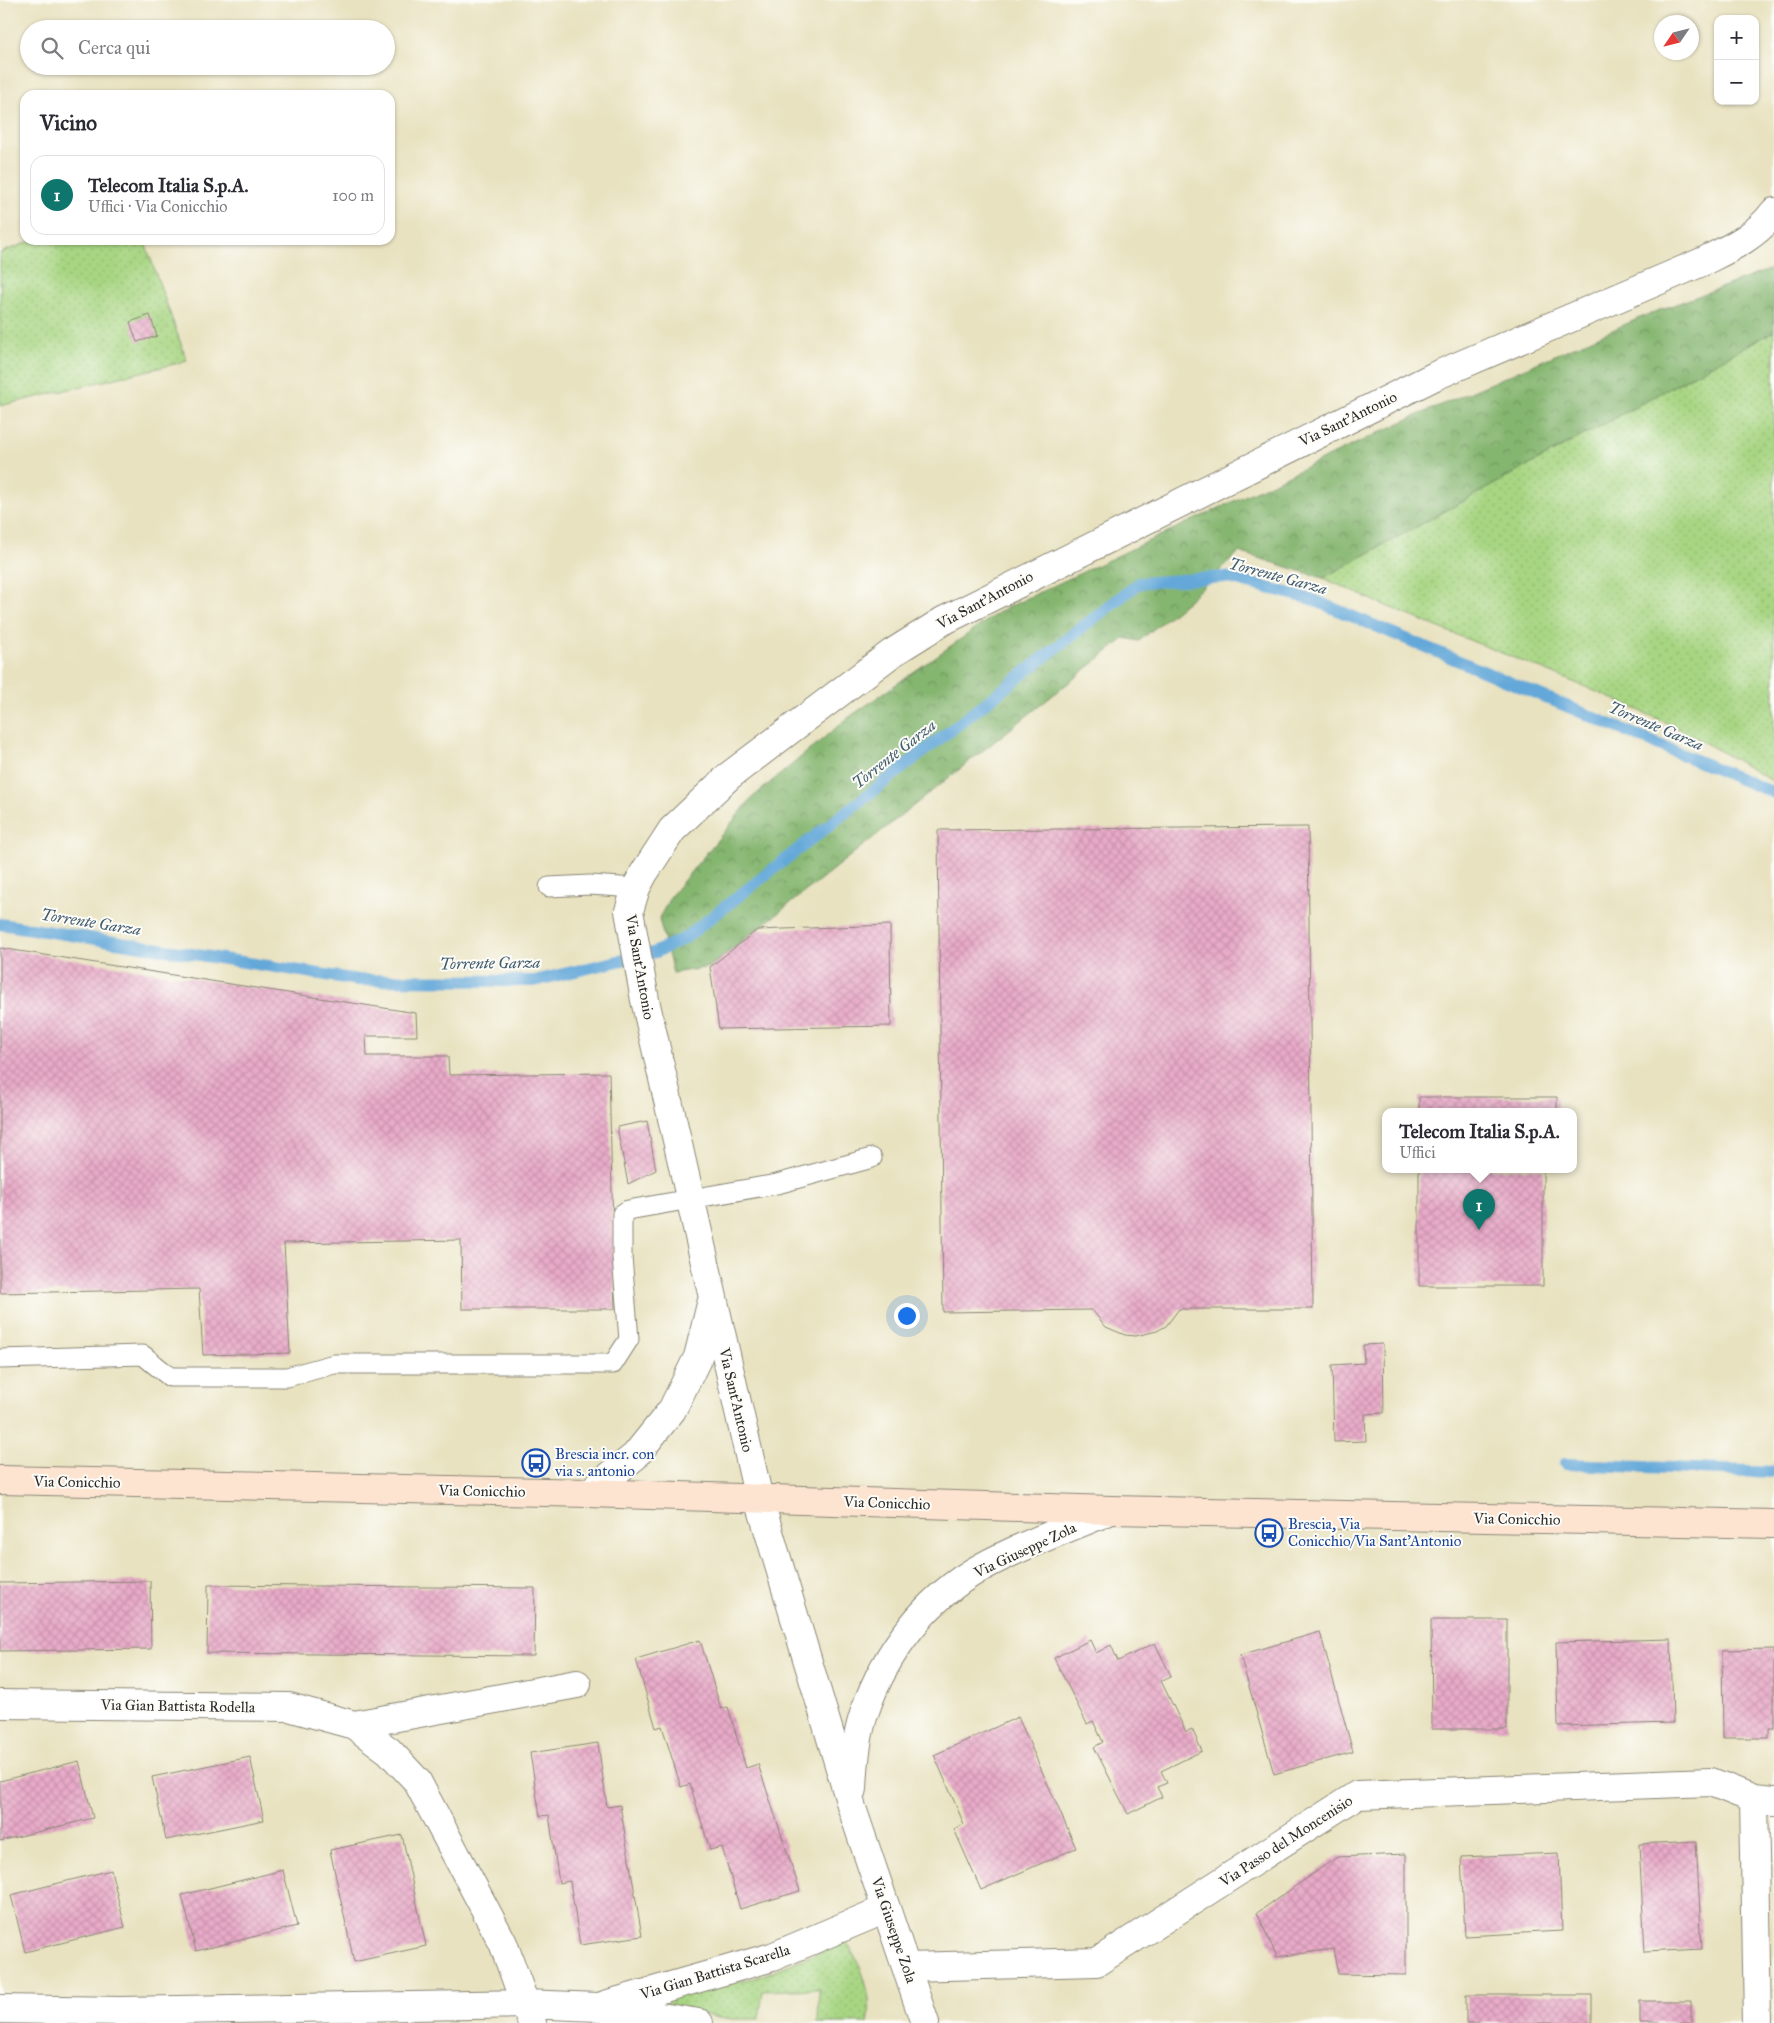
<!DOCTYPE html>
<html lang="it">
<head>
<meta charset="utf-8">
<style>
	:root { --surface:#fff; --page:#f2f2f3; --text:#2b2b33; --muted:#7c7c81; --line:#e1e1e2; --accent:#0f766e }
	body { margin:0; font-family:"IM FELL Great Primer",serif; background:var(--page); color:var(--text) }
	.controls { position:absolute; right:15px; top:15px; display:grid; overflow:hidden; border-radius:10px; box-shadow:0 1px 4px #0004 }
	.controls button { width:45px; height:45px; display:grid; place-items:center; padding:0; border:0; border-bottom:1px solid var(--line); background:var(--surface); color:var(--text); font:25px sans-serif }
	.compass { position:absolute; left:1654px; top:15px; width:45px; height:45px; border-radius:50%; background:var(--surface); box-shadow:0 1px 4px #0004; rotate:235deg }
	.you { position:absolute; left:906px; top:1315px; width:18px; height:18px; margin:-12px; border:4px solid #fff; border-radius:50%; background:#1a73e8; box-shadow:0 0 0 8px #1a73e833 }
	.badge { display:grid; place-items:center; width:32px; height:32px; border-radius:50%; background:var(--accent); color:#fff; font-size:16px; font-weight:700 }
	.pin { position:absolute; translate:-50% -41px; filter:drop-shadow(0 1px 2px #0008) }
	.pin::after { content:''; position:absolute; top:26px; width:18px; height:15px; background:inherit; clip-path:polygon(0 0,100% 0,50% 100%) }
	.popup { position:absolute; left:1382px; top:1108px; width:195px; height:65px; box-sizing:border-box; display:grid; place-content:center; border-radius:10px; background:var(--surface); filter:drop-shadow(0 1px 4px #0005); font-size:16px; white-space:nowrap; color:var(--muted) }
	.popup b { font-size:19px; color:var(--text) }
	.popup::after { content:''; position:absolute; left:50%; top:100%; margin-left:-10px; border:10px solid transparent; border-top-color:var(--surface) }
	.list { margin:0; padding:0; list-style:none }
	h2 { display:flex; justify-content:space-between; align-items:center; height:65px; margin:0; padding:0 20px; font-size:21px }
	h2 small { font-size:16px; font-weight:400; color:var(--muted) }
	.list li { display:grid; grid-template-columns:32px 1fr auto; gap:15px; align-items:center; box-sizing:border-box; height:80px; margin:0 10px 10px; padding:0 10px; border:1px solid var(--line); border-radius:15px }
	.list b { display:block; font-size:19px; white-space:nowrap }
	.list p { margin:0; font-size:16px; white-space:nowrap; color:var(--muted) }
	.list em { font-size:16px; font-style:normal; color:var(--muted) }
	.icon { flex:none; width:28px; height:28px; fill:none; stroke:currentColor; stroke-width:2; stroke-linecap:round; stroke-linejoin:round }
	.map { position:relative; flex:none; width:1774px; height:2023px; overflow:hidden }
	.search { position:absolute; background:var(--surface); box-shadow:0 1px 4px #0004; left:20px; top:20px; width:375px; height:55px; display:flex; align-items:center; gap:12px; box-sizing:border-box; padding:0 18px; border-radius:28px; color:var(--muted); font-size:19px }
	.panel { position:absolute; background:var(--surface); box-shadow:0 1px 4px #0004; left:20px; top:90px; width:375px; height:155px; border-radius:15px }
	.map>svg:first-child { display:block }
	.grass { fill:url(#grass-dots); stroke:#698056 }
	.forest { fill:url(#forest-crowns); stroke:#58704e }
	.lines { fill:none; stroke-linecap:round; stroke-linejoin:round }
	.stream { stroke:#63a8d9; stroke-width:12 }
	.building { fill:url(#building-cross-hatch) }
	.service-casing { stroke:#8a8676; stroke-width:21 }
	.minor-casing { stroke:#8a8676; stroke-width:30 }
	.tertiary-casing { stroke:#8a8676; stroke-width:30 }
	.secondary-casing { stroke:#8a8676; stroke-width:30 }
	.service { stroke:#fff; stroke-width:19 }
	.minor { stroke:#fff; stroke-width:28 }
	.tertiary { stroke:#fff; stroke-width:28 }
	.secondary { stroke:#fde4d1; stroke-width:28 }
	.labels { text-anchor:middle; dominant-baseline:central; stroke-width:4; stroke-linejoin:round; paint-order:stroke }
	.street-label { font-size:15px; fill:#2b2b2b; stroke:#fdfcf7 }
	.transit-label { font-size:15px; fill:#164399; stroke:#fdfcf7; text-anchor:start }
	.water-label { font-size:16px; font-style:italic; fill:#415d71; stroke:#fdfcf7 }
</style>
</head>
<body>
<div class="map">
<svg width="1774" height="2023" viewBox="0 0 1774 2023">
	<defs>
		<pattern id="grass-dots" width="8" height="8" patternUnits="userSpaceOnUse" patternTransform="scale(1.25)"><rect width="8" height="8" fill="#a7d582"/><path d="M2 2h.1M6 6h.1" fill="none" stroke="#90b770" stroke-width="1.8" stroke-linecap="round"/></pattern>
		<pattern id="forest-crowns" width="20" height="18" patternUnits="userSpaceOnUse" patternTransform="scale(1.25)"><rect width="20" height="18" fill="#85b670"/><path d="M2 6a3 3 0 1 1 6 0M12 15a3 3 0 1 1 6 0" fill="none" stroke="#6d945c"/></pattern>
		<pattern id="building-cross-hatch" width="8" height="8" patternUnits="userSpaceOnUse" patternTransform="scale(1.25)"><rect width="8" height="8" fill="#e8aac8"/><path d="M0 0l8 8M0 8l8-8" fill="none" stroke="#c792ac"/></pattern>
	</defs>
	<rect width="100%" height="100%" fill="#fdfcf7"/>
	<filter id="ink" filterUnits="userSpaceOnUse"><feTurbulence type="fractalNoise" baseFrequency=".02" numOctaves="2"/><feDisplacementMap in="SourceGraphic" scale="10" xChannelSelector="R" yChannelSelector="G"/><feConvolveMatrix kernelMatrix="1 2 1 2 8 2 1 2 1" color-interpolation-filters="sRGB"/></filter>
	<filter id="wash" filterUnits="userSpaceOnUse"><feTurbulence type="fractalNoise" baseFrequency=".0096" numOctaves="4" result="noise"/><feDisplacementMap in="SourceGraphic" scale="20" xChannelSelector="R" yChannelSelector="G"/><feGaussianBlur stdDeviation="1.12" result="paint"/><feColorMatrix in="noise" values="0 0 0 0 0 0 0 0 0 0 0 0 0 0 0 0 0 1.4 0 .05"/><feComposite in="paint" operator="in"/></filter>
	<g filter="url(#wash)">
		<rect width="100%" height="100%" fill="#e8e2c0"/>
		<path class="grass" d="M34 240H144L187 361 0 406V253Z
			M1774 331V782C1740 763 1706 742 1671 725 1557 671 1437 631 1323 578Z
			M846 1941C861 1963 874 1997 868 2023H818L819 1989 763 1991 759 2019H732L665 2009 660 1999 671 1991 756 1978Z"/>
		<path class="forest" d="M1774 268V331L1323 578 1239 552 1190 599 1139 641 1125 638 710 967 673 973 659 919 670 897 753 797 848 718 1002 610 1402 422 1649 314Z"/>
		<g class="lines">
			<path class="stream" d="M0 924 358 980 534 981 656 952 685 938 1139 583 1225 577 1311 599 1774 793
				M1565 1464 1774 1472"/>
		</g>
		<g id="blocks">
			<path class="building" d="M150 315 157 336 137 342 130 322Z
				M1308 827 1313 1309H1179L1166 1326 1157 1331 1136 1336 1125 1335 1106 1327 1092 1310 943 1312 938 830Z
				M890 925 891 1026 719 1029 710 967 757 930Z
				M0 948 416 1013 417 1036H366L367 1056H448L449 1075 609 1073 615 1309H462L461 1240 284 1243 290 1353 203 1355 199 1289 0 1293Z
				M1419 1097H1557V1111H1419Z
				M647 1121 656 1170 628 1184 617 1127Z
				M1419 1169H1543V1286H1419Z
				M1383 1344 1384 1413 1365 1414 1366 1441 1334 1442 1332 1365 1364 1363 1363 1345Z
				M150 1581 151 1649 0 1651V1583Z
				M208 1585 535 1588 534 1656 207 1653Z
				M1431 1620H1507V1729H1432Z
				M1320 1632 1353 1752 1274 1774 1240 1655Z
				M1671 1639 1673 1723 1558 1726 1556 1642Z
				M700 1640 721 1709 728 1707 746 1768 758 1764 800 1891 740 1909 722 1847 710 1850 690 1784 681 1787 662 1726 656 1728 636 1659Z
				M1090 1640 1096 1653 1111 1645 1118 1661 1155 1643 1171 1676 1161 1681 1186 1732 1192 1729 1202 1751 1161 1771 1167 1783 1157 1787 1162 1797 1128 1814 1094 1747 1103 1742 1093 1721 1087 1724 1054 1658Z
				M1774 1649V1728H1769V1738H1723L1722 1650Z
				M1018 1717 1076 1848 981 1890 954 1829 964 1824 934 1755Z
				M598 1743 607 1807 620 1805 642 1936 580 1945 570 1881 559 1883 549 1815 540 1816 530 1753Z
				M250 1757 264 1820 166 1840 152 1777Z
				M79 1761 93 1818 0 1841V1781Z
				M402 1835 426 1946 354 1962 330 1850Z
				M1696 1841 1702 1949 1645 1952 1639 1844Z
				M1559 1853 1562 1931 1465 1936 1461 1857Z
				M1406 1854V1975L1338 1974 1333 1949 1277 1957 1257 1913 1337 1857Z
				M111 1870 125 1927 25 1952 11 1895Z
				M283 1870 297 1926 196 1951 182 1895Z
				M1466 1995H1592V2023H1466Z
				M1640 2001H1691V2023H1640Z"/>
		</g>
	</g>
	<g filter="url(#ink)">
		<use href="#blocks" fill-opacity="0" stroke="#8a8676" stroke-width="1"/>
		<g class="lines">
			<g class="service-casing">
				<path id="service" d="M549 887 590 885 636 888
					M0 1359 143 1355 170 1377H287L334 1364H613L629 1339 622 1257V1214L628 1210 777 1184 872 1158"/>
			</g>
			<g class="minor-casing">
				<path id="minor" d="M589 1493 635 1456 672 1410 698 1357 711 1304
					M759 1499 645 1000 629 911 636 888 644 873 672 830 729 776 892 653 943 621 1435 376 1702 262C1728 249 1756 237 1774 212
					M0 1704 289 1707 354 1725 389 1751 417 1781 503 1943 532 2023
					M354 1725 577 1684
					M1754 1799 1758 2023
					M907 1967 1097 1962 1357 1795 1711 1782 1754 1799 1774 1801
					M605 2005 772 1957 886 1909
					M0 2009 121 2011 525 2004 598 2007 699 2023"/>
			</g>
			<g class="tertiary-casing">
				<path id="tertiary" d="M759 1499 852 1808 925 2023
					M853 1789C854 1763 856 1736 865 1711 885 1652 927 1597 982 1567 1023 1544 1068 1529 1111 1510"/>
			</g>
			<g class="secondary-casing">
				<path id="secondary" d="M0 1480 589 1493 1111 1510 1774 1524"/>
			</g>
			<use href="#service" class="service"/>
			<use href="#minor" class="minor"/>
			<use href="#tertiary" class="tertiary"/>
			<use href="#secondary" class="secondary"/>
		</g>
	</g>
	<defs>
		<g id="bus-ring" transform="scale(1.4375)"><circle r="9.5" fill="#fdfcf7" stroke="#1a4fb4" stroke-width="1.5"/><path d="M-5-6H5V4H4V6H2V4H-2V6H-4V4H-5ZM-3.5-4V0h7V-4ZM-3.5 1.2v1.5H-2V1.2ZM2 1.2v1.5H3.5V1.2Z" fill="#1a4fb4"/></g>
	</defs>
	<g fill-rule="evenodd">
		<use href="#bus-ring" x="536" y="1463"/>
		<use href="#bus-ring" x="1269" y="1533"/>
	</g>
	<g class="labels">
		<g class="street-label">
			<text transform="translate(1348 419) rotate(-26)">Via Sant'Antonio</text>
			<text transform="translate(985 600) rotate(-28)">Via Sant'Antonio</text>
			<text transform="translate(640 967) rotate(80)">Via Sant'Antonio</text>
			<text transform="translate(736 1400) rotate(77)">Via Sant'Antonio</text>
			<text transform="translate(77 1482) rotate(1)">Via Conicchio</text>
			<text transform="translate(482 1491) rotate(1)">Via Conicchio</text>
			<text transform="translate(887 1503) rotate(2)">Via Conicchio</text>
			<text transform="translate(1517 1519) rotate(1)">Via Conicchio</text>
			<text transform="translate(1025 1550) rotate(-25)">Via Giuseppe Zola</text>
			<text transform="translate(178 1706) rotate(1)">Via Gian Battista Rodella</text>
			<text transform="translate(1286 1841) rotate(-33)">Via Passo del Moncenisio</text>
			<text transform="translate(894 1930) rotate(71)">Via Giuseppe Zola</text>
			<text transform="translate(715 1972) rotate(-17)">Via Gian Battista Scarella</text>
		</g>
		<g class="transit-label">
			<text x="555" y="1454">Brescia incr. con<tspan x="555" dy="17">via s. antonio</tspan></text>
			<text x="1288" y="1524">Brescia, Via<tspan x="1288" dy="17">Conicchio/Via Sant'Antonio</tspan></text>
		</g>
		<g class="water-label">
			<text transform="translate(1278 576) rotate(15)">Torrente Garza</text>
			<text transform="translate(1656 726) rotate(23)">Torrente Garza</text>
			<text transform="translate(894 754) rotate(-38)">Torrente Garza</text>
			<text transform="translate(91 922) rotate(9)">Torrente Garza</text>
			<text transform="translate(490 963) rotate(-1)">Torrente Garza</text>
		</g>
	</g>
</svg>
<div class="controls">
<button>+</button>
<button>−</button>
</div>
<svg class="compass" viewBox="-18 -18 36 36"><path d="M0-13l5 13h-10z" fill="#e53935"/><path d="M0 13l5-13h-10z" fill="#7c7c81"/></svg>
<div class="you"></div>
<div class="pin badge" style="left:1479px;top:1230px">1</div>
<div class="popup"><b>Telecom Italia S.p.A.</b>Uffici</div>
<div class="search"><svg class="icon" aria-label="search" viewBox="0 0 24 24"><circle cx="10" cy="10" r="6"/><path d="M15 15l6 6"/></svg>Cerca qui</div>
<section class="panel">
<h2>Vicino<small></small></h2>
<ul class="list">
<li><span class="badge">1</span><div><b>Telecom Italia S.p.A.</b><p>Uffici · Via Conicchio</p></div><em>100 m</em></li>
</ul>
</section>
</div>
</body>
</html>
